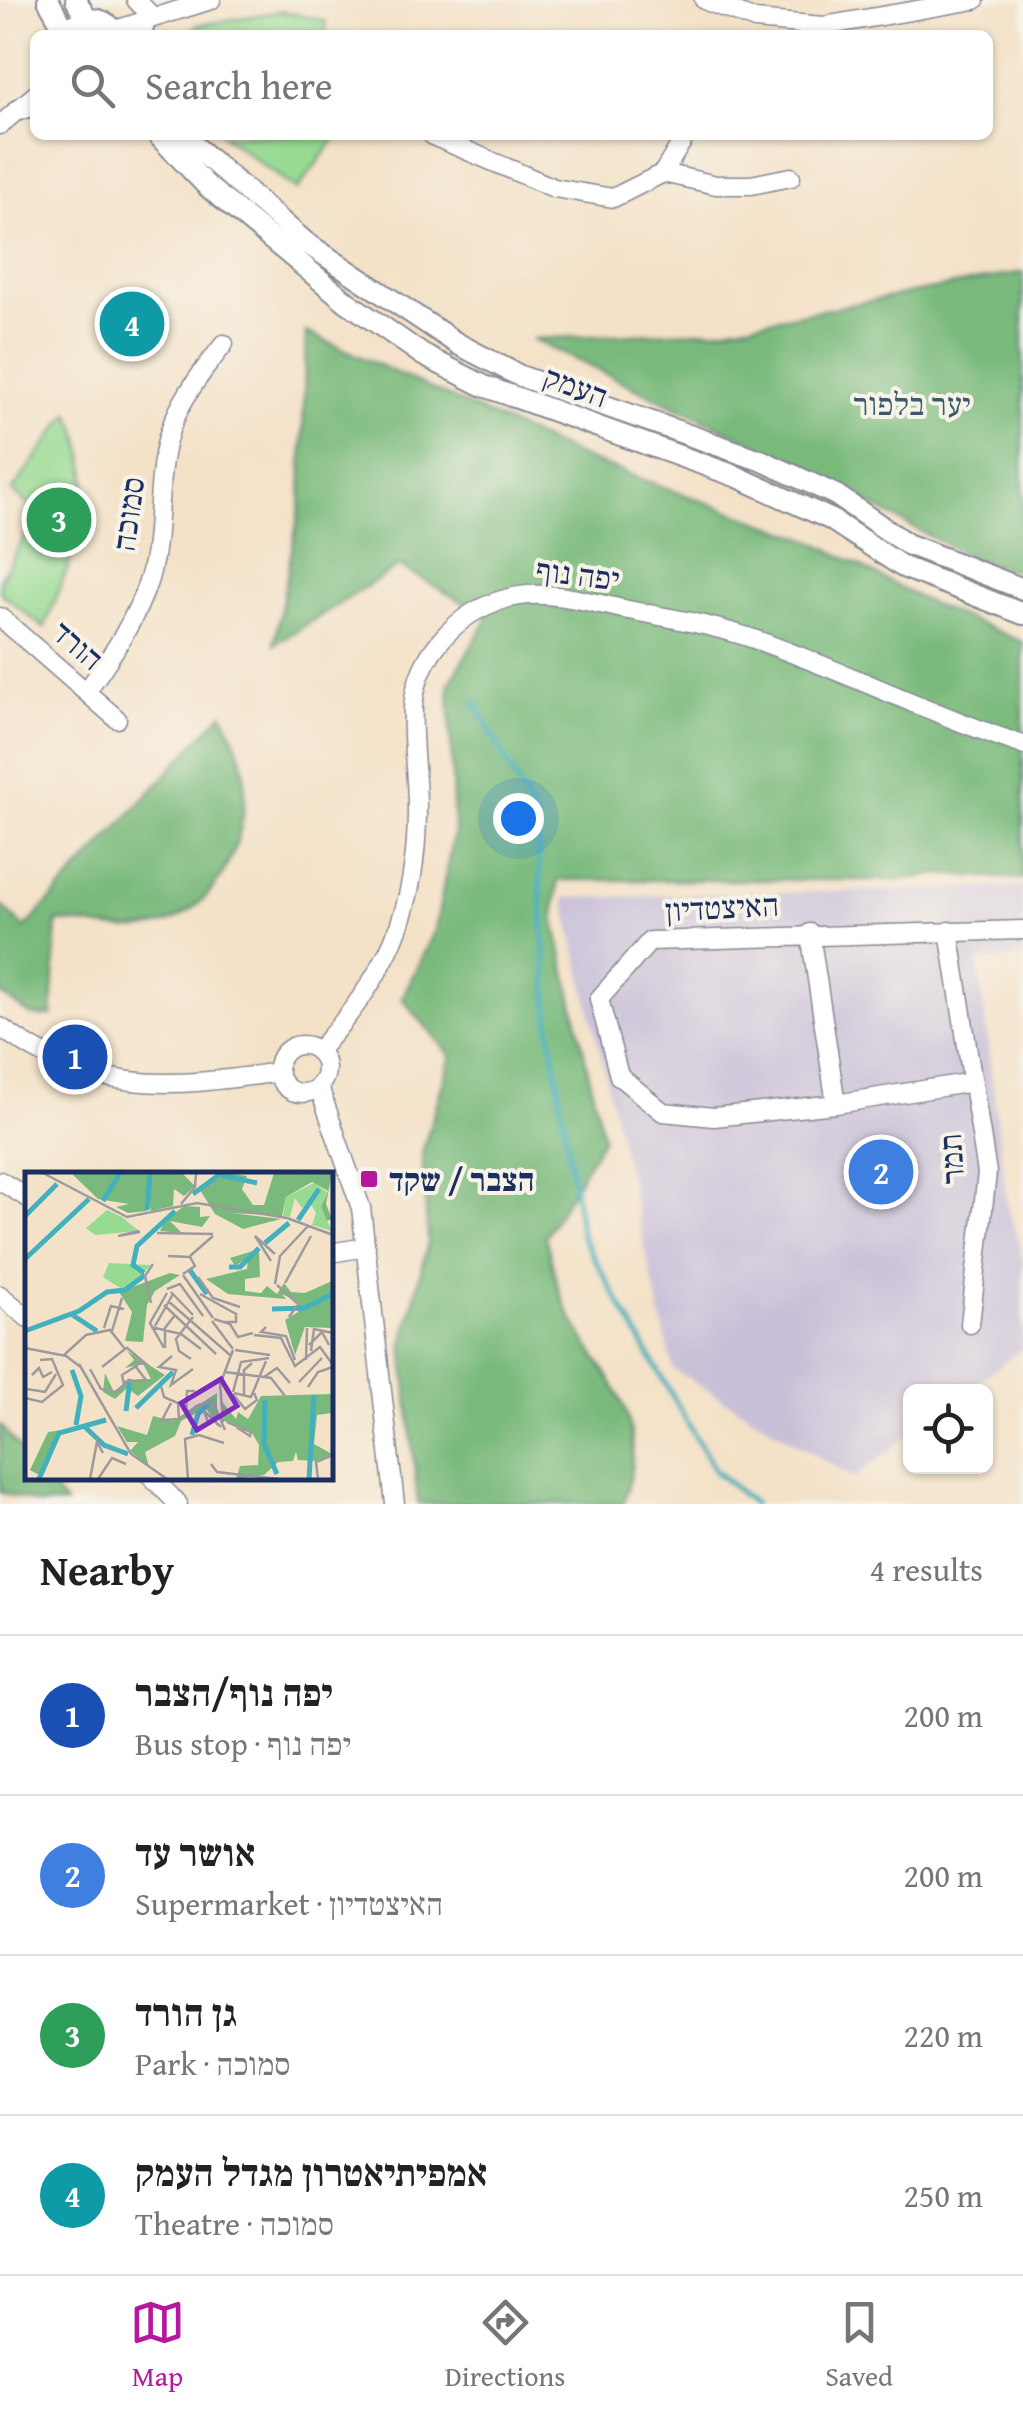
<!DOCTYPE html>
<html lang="en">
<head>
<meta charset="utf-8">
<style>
	:root { --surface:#fff; --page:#f2f2f2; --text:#222; --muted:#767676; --line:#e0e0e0; --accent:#b5179e }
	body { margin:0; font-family:"Gentium Book Plus","Frank Ruhl Libre",serif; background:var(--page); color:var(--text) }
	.controls { position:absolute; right:30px; bottom:30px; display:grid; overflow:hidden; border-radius:15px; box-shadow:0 2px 8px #0004 }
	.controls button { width:90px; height:90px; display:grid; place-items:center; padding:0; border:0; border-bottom:2px solid var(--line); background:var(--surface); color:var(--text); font:50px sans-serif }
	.you { position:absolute; left:518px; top:818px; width:35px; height:35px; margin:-25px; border:8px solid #fff; border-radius:50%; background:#1a73e8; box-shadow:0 0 0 15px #1a73e833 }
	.badge { display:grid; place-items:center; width:65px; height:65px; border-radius:50%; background:var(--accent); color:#fff; font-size:32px; font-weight:700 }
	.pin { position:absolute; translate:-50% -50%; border:5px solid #fff; box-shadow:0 2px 10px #0006 }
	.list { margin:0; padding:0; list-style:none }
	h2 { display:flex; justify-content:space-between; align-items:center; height:130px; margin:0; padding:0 40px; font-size:42px }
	h2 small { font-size:32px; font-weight:400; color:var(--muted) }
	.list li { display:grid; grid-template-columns:65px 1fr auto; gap:30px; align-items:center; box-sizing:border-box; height:160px; padding:0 40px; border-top:2px solid var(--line) }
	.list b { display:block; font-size:38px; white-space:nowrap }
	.list p { margin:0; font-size:32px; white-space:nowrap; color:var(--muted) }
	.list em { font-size:32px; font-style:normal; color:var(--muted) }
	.icon { flex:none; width:55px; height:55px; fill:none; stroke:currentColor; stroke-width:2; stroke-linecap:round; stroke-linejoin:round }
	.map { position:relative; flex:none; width:1023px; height:1504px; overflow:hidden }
	.search { position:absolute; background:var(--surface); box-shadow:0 2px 8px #0004; left:30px; right:30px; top:30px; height:110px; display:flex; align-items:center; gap:25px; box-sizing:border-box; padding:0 35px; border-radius:15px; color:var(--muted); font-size:38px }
	.sheet { height:770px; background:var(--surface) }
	nav { display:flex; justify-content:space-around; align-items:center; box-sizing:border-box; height:140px; border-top:2px solid var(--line); background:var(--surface); font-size:28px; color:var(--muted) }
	nav a { display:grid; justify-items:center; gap:5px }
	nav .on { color:var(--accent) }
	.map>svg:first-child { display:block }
	.industrial { fill:#c8bfd8 }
	.green { fill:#97da92; stroke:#598478; stroke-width:2.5 }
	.forest { fill:#79ba7c; stroke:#4a746d; stroke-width:2.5 }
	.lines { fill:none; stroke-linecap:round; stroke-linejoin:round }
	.stream { stroke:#42b0bd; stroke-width:5 }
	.minor-casing { stroke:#888893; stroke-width:21 }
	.major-casing { stroke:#888893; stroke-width:24 }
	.minor { stroke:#fff; stroke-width:18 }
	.major { stroke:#fff; stroke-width:20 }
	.poi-dot { fill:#b5179e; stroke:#f7f3e8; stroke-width:4 }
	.labels { text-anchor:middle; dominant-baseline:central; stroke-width:8; stroke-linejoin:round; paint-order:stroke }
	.street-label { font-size:32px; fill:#1b2f5e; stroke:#f7f3e8 }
	.park-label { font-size:32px; fill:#3a5a6b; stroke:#f7f3e8 }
	.poi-label { font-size:32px; font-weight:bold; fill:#1b2f5e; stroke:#f7f3e8; text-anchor:start }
	.inset-river { fill:none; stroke:#42b0bd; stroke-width:5 }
	.inset-road { fill:none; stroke:#9d9a9e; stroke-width:2.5 }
	.view { fill:#7b2cbf; fill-opacity:0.15; stroke:#7b2cbf; stroke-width:5 }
	.inset-edge { fill:none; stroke:#1b2f5e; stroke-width:5 }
</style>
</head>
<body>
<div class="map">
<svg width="1023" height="1504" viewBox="0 0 1023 1504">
	<rect width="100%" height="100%" fill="#f7f3e8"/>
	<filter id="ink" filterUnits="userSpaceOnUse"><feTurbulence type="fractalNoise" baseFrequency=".01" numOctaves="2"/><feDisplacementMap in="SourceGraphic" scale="20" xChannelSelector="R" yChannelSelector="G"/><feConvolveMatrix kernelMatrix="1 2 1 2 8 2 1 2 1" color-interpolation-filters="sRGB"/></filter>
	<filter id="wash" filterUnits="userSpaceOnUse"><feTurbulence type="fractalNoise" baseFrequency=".0048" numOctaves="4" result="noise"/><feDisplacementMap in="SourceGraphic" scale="40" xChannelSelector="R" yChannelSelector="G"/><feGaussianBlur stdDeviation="2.25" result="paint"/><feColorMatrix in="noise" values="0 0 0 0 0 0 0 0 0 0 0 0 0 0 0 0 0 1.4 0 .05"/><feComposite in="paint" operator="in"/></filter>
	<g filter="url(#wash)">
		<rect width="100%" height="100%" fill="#f4e2c8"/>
		<path class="industrial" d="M1023 887V957L978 961 1007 1203 1023 1260V1348L966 1391 910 1392V1434L854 1478 673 1369 564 898Z"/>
		<path class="green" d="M281 11 326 21V35H186L199 25Z
			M222 135H338L297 190Z
			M69 413C108 485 71 559 44 628L0 592V580L38 513 12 491Z"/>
		<path class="forest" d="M1023 272V573L979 562 749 441 532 339 716 330Z
			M306 332 583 458 813 541 931 604 1023 642V879L937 874 900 880H558L554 917 603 1138 545 1236C552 1260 556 1289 568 1311 606 1385 653 1411 623 1504H418L403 1345 428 1242 422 1153 451 1056 402 998 435 930 454 831 449 684 489 617 399 566 274 645 301 502Z
			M223 713C232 733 244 756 245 779 248 845 213 921 142 929 116 932 84 923 57 921L52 1016H32L1 994 0 904 25 928Z
			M0 1425 27 1458 28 1476 43 1477 65 1504H40L0 1492Z"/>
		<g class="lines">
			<path class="stream" d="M475 702 536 818 550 1029 581 1235 715 1471 754 1504"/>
		</g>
	</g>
	<g filter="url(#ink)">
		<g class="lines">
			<g class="minor-casing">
				<path id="minor" d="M136 0 153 17
					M704 0 755 20 823 26 975 0
					M115 30 211 0
					M0 125 35 95
					M433 136 554 188 613 198 663 173 716 185H751L791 177
					M663 173 686 135
					M0 617 117 719
					M86 692C111 657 136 620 149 579 164 528 153 468 174 420 186 392 205 368 224 344
					M949 931 987 1173 970 1324
					M810 933 836 1104
					M0 1027C94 1096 170 1088 279 1072
					M278 1069a24 24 0 1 1 48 0a24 24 0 1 1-48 0Z
					M318 1051C387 974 418 913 417 806 417 774 411 741 413 708 417 651 463 605 519 596 553 591 589 602 623 609 665 617 708 624 748 637 841 669 930 714 1023 745
					M973 1082 836 1104 714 1117 663 1112 619 1076 599 999 650 941 1023 930
					M319 1087 361 1208 395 1504
					M0 1181 28 1198
					M330 1253 366 1247
					M0 1295 28 1318
					M151 1476 178 1504"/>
			</g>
			<g class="major-casing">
				<path id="major" d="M48 0 66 32
					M76 0 87 19
					M65 35C80 14 103 14 118 35
					M141 35 145 20
					M18 110 35 105
					M158 135 208 187 347 302 423 355 484 386 738 477 830 519 903 567 1023 614
					M182 135 305 242 458 344 520 376 763 461 836 495 907 544 1023 589"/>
			</g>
			<use href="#minor" class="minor"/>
			<use href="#major" class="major"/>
		</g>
	</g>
	<rect class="poi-dot" x="359" y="1169" width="20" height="20" rx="5"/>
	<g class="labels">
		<g class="street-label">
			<text transform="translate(576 386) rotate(20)">העמק</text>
			<text transform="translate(128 514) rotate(-82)">סמוכה</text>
			<text transform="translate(578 574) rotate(7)">יפה נוף</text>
			<text transform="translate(78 645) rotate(41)">הורד</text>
			<text transform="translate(722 907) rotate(-3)">האיצטדיון</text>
			<text transform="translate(951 1159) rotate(-94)">תמר</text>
		</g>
		<g class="park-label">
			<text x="912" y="403">יער בלפור</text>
		</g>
		<g class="poi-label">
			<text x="389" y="1179">הצבר / שקד</text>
		</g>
	</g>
	<g transform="translate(25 1172)">
		<rect width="308" height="308" fill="#f4e2c8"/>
		<path d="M289 11 302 20 296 36 307 59 287 53 291 41 284 29 277 36 270 26 265 45 258 44 261 25ZM82 38 97 45 114 59 70 63 61 56ZM84 91 126 93 100 119 78 105Z" fill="#97da92"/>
		<path d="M46 1H157L170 14 159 24 149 17 148 34 126 39 121 21 122 39 103 41 91 35 104 32 73 27ZM202 1 222 4 217 17 228 33H239L249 1H307L301 32 307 47 302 49 296 35 303 19 287 10 261 25 257 44 206 41 256 47 218 57 190 42 175 18ZM159 34 175 35V45L185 44 177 55 145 49 157 61 135 59 140 49ZM234 77 235 105 220 107V119L236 121 242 114 252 122 259 111 266 120 280 121 307 109V156L280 155 270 183 260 148 273 140V130L257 122 261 127 203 122 181 107 222 97 223 86 210 94 205 86ZM145 101 155 103 130 119 122 133 118 170 100 169 107 140 94 120ZM102 179 140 203 113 224 102 216 90 227 78 220 80 201 89 220 103 208 126 207 118 192 100 196 109 188ZM192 221V254L181 236 156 249 150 264 120 280 124 295 105 279 113 270H102L92 254 122 263 128 244 148 249ZM307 222V241L292 243 289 272 307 282 291 289 273 288 271 280 268 289 253 290 239 303 211 307 215 294 233 293 234 273 226 259 199 249 195 227 211 247 213 240 223 247 236 224ZM37 258 16 304 5 298 23 260Z" fill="#79ba7c"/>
		<path class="inset-river" d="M168 22 194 3 232 11M78 29 95 1M122 38 125 1M0 44 32 12M273 48 294 17M240 71 264 51M0 87 64 27M204 95H215L234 76M164 97 182 122M119 101 108 93 112 74 150 39M247 137 280 136 308 122M46 142 72 159M0 159 54 139 82 120 100 118 120 103M47 198 56 224 51 253M240 228 239 272 252 302M111 236 148 200M101 239 105 207M60 255 79 273 103 282M167 263 173 242 184 232M14 307 34 261 81 248M284 307 289 223"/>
		<path class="inset-road" d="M18 1 102 45 172 31 262 46 308 63M156 32 170 15 171 1M114 59 93 64 115 60M132 61 188 62M143 84 165 85 170 94 158 102M165 84 188 64M246 89 230 64 250 82M158 103 188 146M173 105 188 126 215 135M260 111 286 64M250 112 255 84 283 54M252 113 273 132 264 145M142 117 155 112 178 144M146 120 168 143M175 122 211 142V150H199M143 129 205 183M126 131 120 104 128 92M139 133 191 182M189 147 205 152 213 165 228 161M187 149 208 177M130 154 148 122M126 155 156 162 176 177M241 155 236 160 261 164 270 188M79 156 86 134 99 137M87 159 97 126M229 163 256 166 270 194 295 175 308 193M284 173 297 160 304 173M101 175 121 192 109 191M0 176 41 184 57 196M139 176 125 151 142 121M140 176V156L150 143M210 178 245 183M286 179 289 157 308 161M39 183 61 163 85 158 100 177 77 195M147 184 134 195 151 198 146 213 168 197M166 187 154 179 151 167 168 145M281 188 282 156M54 192 106 282 142 307M65 197 76 217 90 220 99 213 97 203 113 193M200 200 246 206 260 224M7 203 14 196 18 205 27 200M239 205 252 196 265 211M98 210 121 208 111 195M196 210 208 178M274 210 297 186M195 211 198 250M136 214 139 225 153 231 154 247M283 215 293 200 308 195M2 217 20 220 31 202M208 220 216 190 244 186M209 221 226 225 241 189M208 222 220 237 232 228 229 221M219 223V198L227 191M0 226 17 230 38 213 27 187 15 188M146 231 137 248 154 247 173 233M173 233 188 230 200 258M161 243 162 219H170M183 250 179 239 196 255M202 250 226 260 225 264 211 255M186 292 192 300 254 307M65 307 72 270 78 281M73 307 87 286 101 292M163 307 160 267 174 263 199 271M293 307 291 290 308 283"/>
		<path class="view" d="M196 207 212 234 172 258 156 231Z"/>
		<rect width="308" height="308" class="inset-edge"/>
	</g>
</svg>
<div class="controls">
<button><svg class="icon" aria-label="locate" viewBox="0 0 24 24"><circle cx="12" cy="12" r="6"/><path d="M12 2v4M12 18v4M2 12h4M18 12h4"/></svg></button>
</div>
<div class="you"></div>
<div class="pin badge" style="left:75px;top:1057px;background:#1a4fb4">1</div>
<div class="pin badge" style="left:881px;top:1172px;background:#3f7fe0">2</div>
<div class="pin badge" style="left:59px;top:520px;background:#2e9e5b">3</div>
<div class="pin badge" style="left:132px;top:324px;background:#0f9aa8">4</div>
<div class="search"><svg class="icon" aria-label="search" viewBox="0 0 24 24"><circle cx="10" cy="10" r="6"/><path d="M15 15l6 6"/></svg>Search here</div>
</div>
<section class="sheet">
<h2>Nearby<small>4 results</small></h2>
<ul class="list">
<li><span class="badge" style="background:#1a4fb4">1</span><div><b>יפה נוף/הצבר</b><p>Bus stop · יפה נוף</p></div><em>200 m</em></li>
<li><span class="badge" style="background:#3f7fe0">2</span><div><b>אושר עד</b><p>Supermarket · האיצטדיון</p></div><em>200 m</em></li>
<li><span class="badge" style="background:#2e9e5b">3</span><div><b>גן הורד</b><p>Park · סמוכה</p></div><em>220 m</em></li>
<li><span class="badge" style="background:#0f9aa8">4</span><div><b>אמפיתיאטרון מגדל העמק</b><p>Theatre · סמוכה</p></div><em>250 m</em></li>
</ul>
</section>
<nav>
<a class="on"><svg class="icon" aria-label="map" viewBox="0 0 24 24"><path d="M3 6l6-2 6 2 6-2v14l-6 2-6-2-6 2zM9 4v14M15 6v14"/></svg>Map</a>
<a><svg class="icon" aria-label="directions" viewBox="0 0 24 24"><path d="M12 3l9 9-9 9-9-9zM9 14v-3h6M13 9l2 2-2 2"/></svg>Directions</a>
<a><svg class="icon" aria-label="saved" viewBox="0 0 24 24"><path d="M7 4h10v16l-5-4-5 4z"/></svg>Saved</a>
</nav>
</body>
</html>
